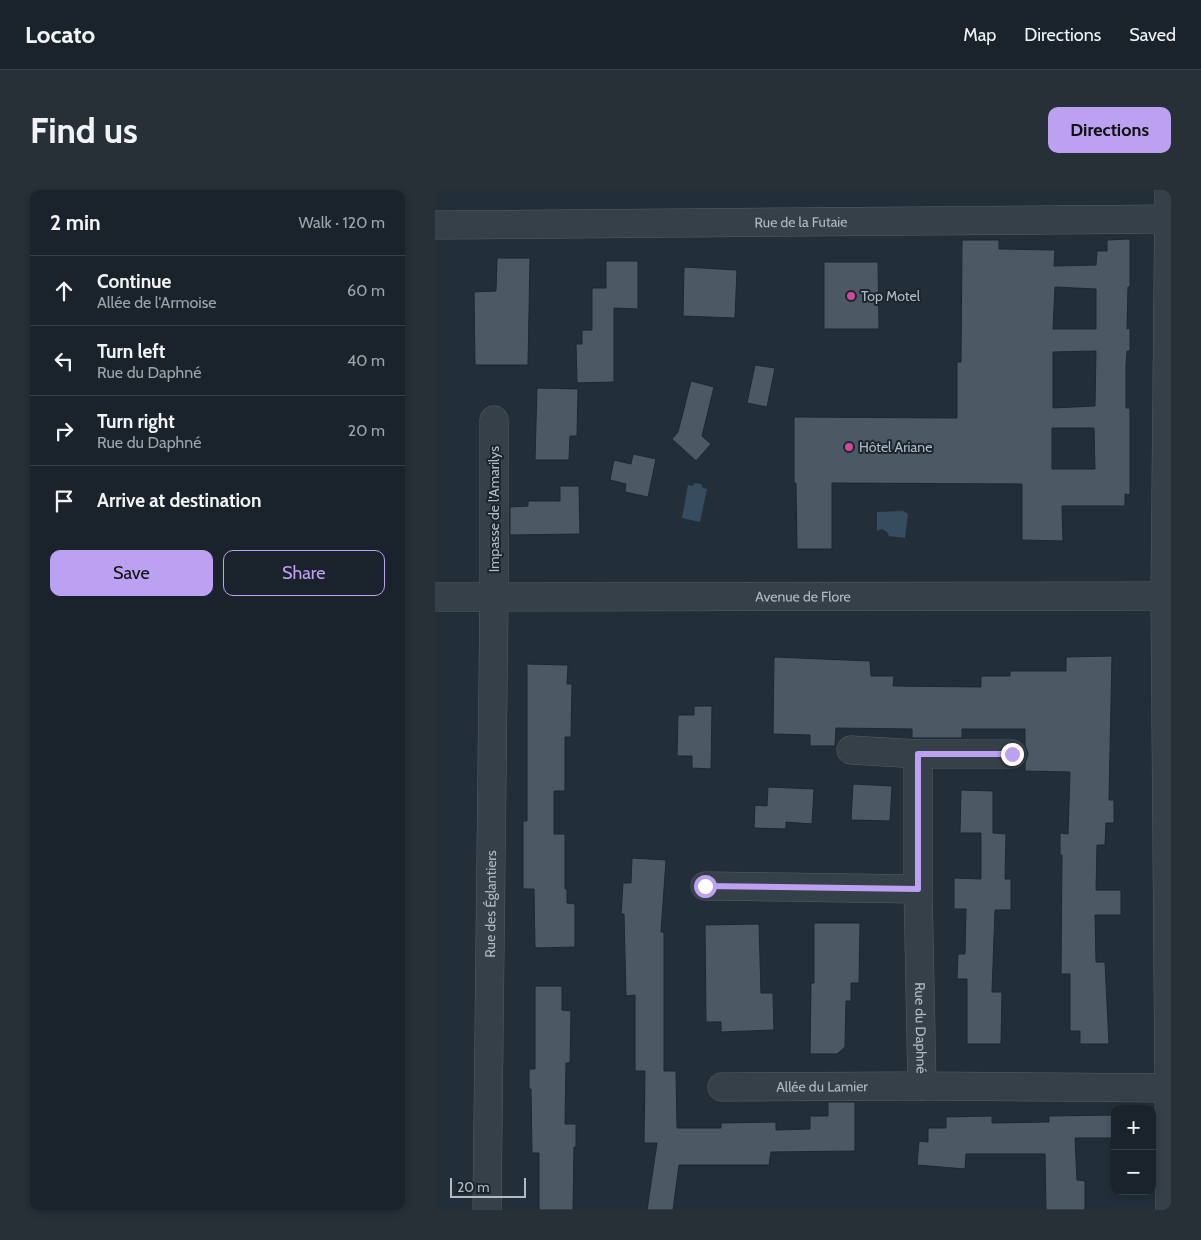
<!DOCTYPE html>
<html lang="en">
<head>
<meta charset="utf-8">
<style>
	:root { --surface:#1a232b; --page:#272f37; --text:#f1f3f6; --muted:#9fa4a9; --line:#384047; --accent:#bca0f2 }
	body { margin:0; font-family:Cabin,sans-serif; background:var(--page); color:var(--text) }
	.controls { position:absolute; right:15px; bottom:15px; display:grid; overflow:hidden; border-radius:10px; box-shadow:0 2px 8px #0003 }
	.controls button { width:45px; height:45px; display:grid; place-items:center; padding:0; border:0; border-bottom:1px solid var(--line); background:var(--surface); color:var(--text); font:25px sans-serif }
	.scale { position:absolute; left:15px; bottom:12px; width:76px; box-sizing:border-box; padding-left:5px; border:2px solid #b1bbc5; border-top:0; font-size:14px; line-height:18px; white-space:nowrap; color:#b1bbc5; -webkit-text-stroke:4px #1b252e; paint-order:stroke }
	.stop { position:absolute; width:15px; height:15px; margin:-11px; border:4px solid #bca0f2; border-radius:50%; background:#fff }
	.stop.end { background:#bca0f2; border-color:#fff; box-shadow:0 1px 5px #0008 }
	.list { margin:0; padding:0; list-style:none }
	h2 { display:flex; justify-content:space-between; align-items:center; height:65px; margin:0; padding:0 20px; font-size:21px }
	h2 small { font-size:16px; font-weight:400; color:var(--muted) }
	.list li { display:grid; grid-template-columns:32px 1fr auto; gap:15px; align-items:center; box-sizing:border-box; height:70px; padding:0 20px; border-top:1px solid var(--line) }
	.list b { display:block; font-size:19px; white-space:nowrap }
	.list p { margin:0; font-size:16px; white-space:nowrap; color:var(--muted) }
	.list em { font-size:16px; font-style:normal; color:var(--muted) }
	.actions { display:flex; gap:10px; padding:15px 20px }
	.actions a { flex:1; padding:11px 0; border:1px solid var(--accent); border-radius:10px; text-align:center; font-size:18px; color:var(--accent) }
	.actions .main { background:var(--accent); color:#111 }
	.icon { flex:none; width:28px; height:28px; fill:none; stroke:currentColor; stroke-width:2; stroke-linecap:round; stroke-linejoin:round }
	.map { position:relative; flex:none; width:736px; height:1020px; overflow:hidden; border-radius:10px }
	header { display:flex; align-items:center; gap:30px; box-sizing:border-box; height:70px; padding:0 25px; background:var(--surface); border-bottom:1px solid var(--line) }
	header strong { font-size:24px }
	nav { display:flex; gap:28px; margin-inline-start:auto; font-size:18px }
	.intro { display:flex; align-items:center; justify-content:space-between; box-sizing:border-box; height:120px; padding:0 30px }
	h1 { margin:0; font-size:35px }
	.button { padding:12px 22px; border-radius:10px; background:var(--accent); color:#111; font-size:18px; font-weight:700 }
	main { display:flex; gap:30px; padding:0 30px }
	aside { flex:1; background:var(--surface); border-radius:10px; box-shadow:0 2px 8px #0003 }
	.map>svg:first-child { display:block }
	.water { fill:#364d5f }
	.building { fill:#4b5965; stroke:#1d2730; fill-rule:evenodd }
	.lines { fill:none; stroke-linecap:round; stroke-linejoin:round }
	.minor-casing { stroke:#545e67; stroke-width:29 }
	.minor { stroke:#364049; stroke-width:28 }
	.route { stroke:#bca0f2; stroke-width:6 }
	.hotel-dot { fill:#d1479c; stroke:#1b252e; stroke-width:2 }
	.labels { text-anchor:middle; dominant-baseline:central; stroke-width:4; stroke-linejoin:round; paint-order:stroke }
	.street-label { font-size:14px; fill:#b1bbc5; stroke:#1b252e }
	.poi-label { font-size:14px; fill:#b1bbc5; stroke:#1b252e; text-anchor:start }
</style>
</head>
<body>
<header>
<strong>Locato</strong>
<nav><a>Map</a><a>Directions</a><a>Saved</a></nav>
</header>
<div class="intro"><h1>Find us</h1><a class="button">Directions</a></div>
<main>
<aside>
<h2>2 min<small>Walk · 120 m</small></h2>
<ul class="list">
<li><svg class="icon" aria-label="ahead" viewBox="0 0 24 24"><path d="M12 20V5M6 11l6-6 6 6"/></svg><div><b>Continue</b><p>Allée de l'Armoise</p></div><em>60 m</em></li>
<li><svg class="icon" aria-label="left" viewBox="0 0 24 24"><path d="M17 20v-9H6M10 6l-5 5 5 5"/></svg><div><b>Turn left</b><p>Rue du Daphné</p></div><em>40 m</em></li>
<li><svg class="icon" aria-label="right" viewBox="0 0 24 24"><path d="M7 20v-9h11M14 6l5 5-5 5"/></svg><div><b>Turn right</b><p>Rue du Daphné</p></div><em>20 m</em></li>
<li><svg class="icon" aria-label="arrive" viewBox="0 0 24 24"><path d="M6 21V4h12l-3 4 3 4H6"/></svg><div><b>Arrive at destination</b></div></li>
</ul>
<div class="actions"><a class="main">Save</a><a>Share</a></div>
</aside>
<div class="map">
<svg width="736" height="1020" viewBox="0 0 736 1020">
	<rect width="100%" height="100%" fill="#222f39"/>
	<path class="water" d="M260 293 266 294 268 298 272 299 265 332 247 328 253 295 257 296Z
		M468 321 473 324 470 348 454 346 452 342 447 339 442 341V322Z"/>
	<path class="building" d="M695 49V97H693L692 139 695 138V161H692L691 175V218H695V305L690 304V316H627L628 351 587 350V294L397 293V359H362L361 293H359V227L522 228V172H526L527 50H564V59L620 60 619 76 661 75 662 61H672V50ZM620 97 661 99V139H618ZM661 161 660 216 618 218V162ZM617 238H659L660 279H617Z
		M62 68H95L93 175H40L39 102 61 101Z
		M171 71H203V119L179 118V192L142 193 141 154H147V140H157V98H171Z
		M389 72H443L444 139H389Z
		M249 77 302 80 300 128 248 126Z
		M320 175 340 178 332 217 312 213Z
		M256 191 279 197 267 246 276 254 261 271 237 249 243 242Z
		M102 198 143 199 142 246H135L134 270H100Z
		M198 264 221 269 213 307 190 302 191 294 175 290 179 270 196 274Z
		M125 296H144L145 344 75 345V317L93 316V311H125Z
		M677 466 674 610H679V633H671L670 655H662L661 700H686V725H660L661 772H670L674 854H645V841H635V784H626L627 665H625V643L633 644 635 582 590 581V573L593 564 590 555V539H527V548H477V539L401 538 400 556H375V545L338 544 339 467 435 471 436 486H459L458 496 546 497V486H575V481H631V467Z
		M92 474 133 475 132 494H137L136 547H130V601H119V644H130V699H132V713L140 714V757L100 758 99 699H88V631H92Z
		M259 516H277L276 579 257 578V566H242L243 525H259Z
		M418 594 457 596 455 631 416 630Z
		M333 597 379 599 377 634 351 632V639L319 638 320 615 332 616Z
		M526 600 558 601V643L571 644 570 689H576V720H560L557 802H567L566 854H532V789H522L523 764H530L531 719H519V688L546 689V643H525Z
		M197 668 231 670 226 742H229V881H241L242 938H286V933L341 932V940L375 939V926H393V912H420V961L336 962 334 975H244L238 1020H212L222 953H209L210 881H200V805L191 806 189 724H186L188 693H196Z
		M379 733H425L424 793H416V811H411L410 857 402 864H375L376 793H379Z
		M324 734 326 803H338L339 840 286 842V832H271L270 735Z
		M100 796H127V820L136 821 135 873H131L130 934H141V957H139L138 1020H104V963H97L96 899H94V879H100Z
		M680 925V948H640L642 990 650 991V1020H611L610 964H531L530 979 482 975 484 951 493 952V938H511V927L557 926V933L614 932V926Z"/>
	<g class="lines">
		<g class="minor-casing">
			<g id="minor">
				<path d="M734 0 730 406 735 1020"/>
				<path id="s1" d="M0 35 734 29"/>
				<path id="s2" d="M0 407 736 406"/>
				<path d="M416 560 483 564H577"/>
				<path id="s3" d="M483 564V699L487 896 736 898"/>
				<path d="M270 696 483 699"/>
				<path id="s4" d="M287 897 487 896"/>
				<path id="s5" d="M52 1020 59 408V230"/>
			</g>
		</g>
		<use href="#minor" class="minor"/>
	</g>
	<g class="lines">
		<path class="route" d="M270 696 483 699V564H577"/>
	</g>
	<g class="hotel-dot">
		<circle cx="416" cy="106" r="5"/>
		<circle cx="414" cy="257" r="5"/>
	</g>
	<g class="labels">
		<g class="street-label">
			<text stroke="none"><textPath href="#s1" startOffset="366">Rue de la Futaie</textPath></text>
			<text transform="translate(59 319) rotate(-90)">Impasse de l'Amarilys</text>
			<text stroke="none"><textPath href="#s2" startOffset="368">Avenue de Flore</textPath></text>
			<text stroke="none"><textPath href="#s5" startOffset="306">Rue des Églantiers</textPath></text>
			<text stroke="none"><textPath href="#s3" startOffset="274">Rue du Daphné</textPath></text>
			<text stroke="none"><textPath href="#s4" startOffset="100">Allée du Lamier</textPath></text>
		</g>
		<g class="poi-label">
			<text x="426" y="106">Top Motel</text>
			<text x="424" y="257">Hôtel Ariane</text>
		</g>
	</g>
</svg>
<div class="controls">
<button>+</button>
<button>−</button>
</div>
<div class="scale">20 m</div>
<div class="stop" style="left:270px;top:696px"></div>
<div class="stop end" style="left:577px;top:564px"></div>
</div>
</main>
</body>
</html>
